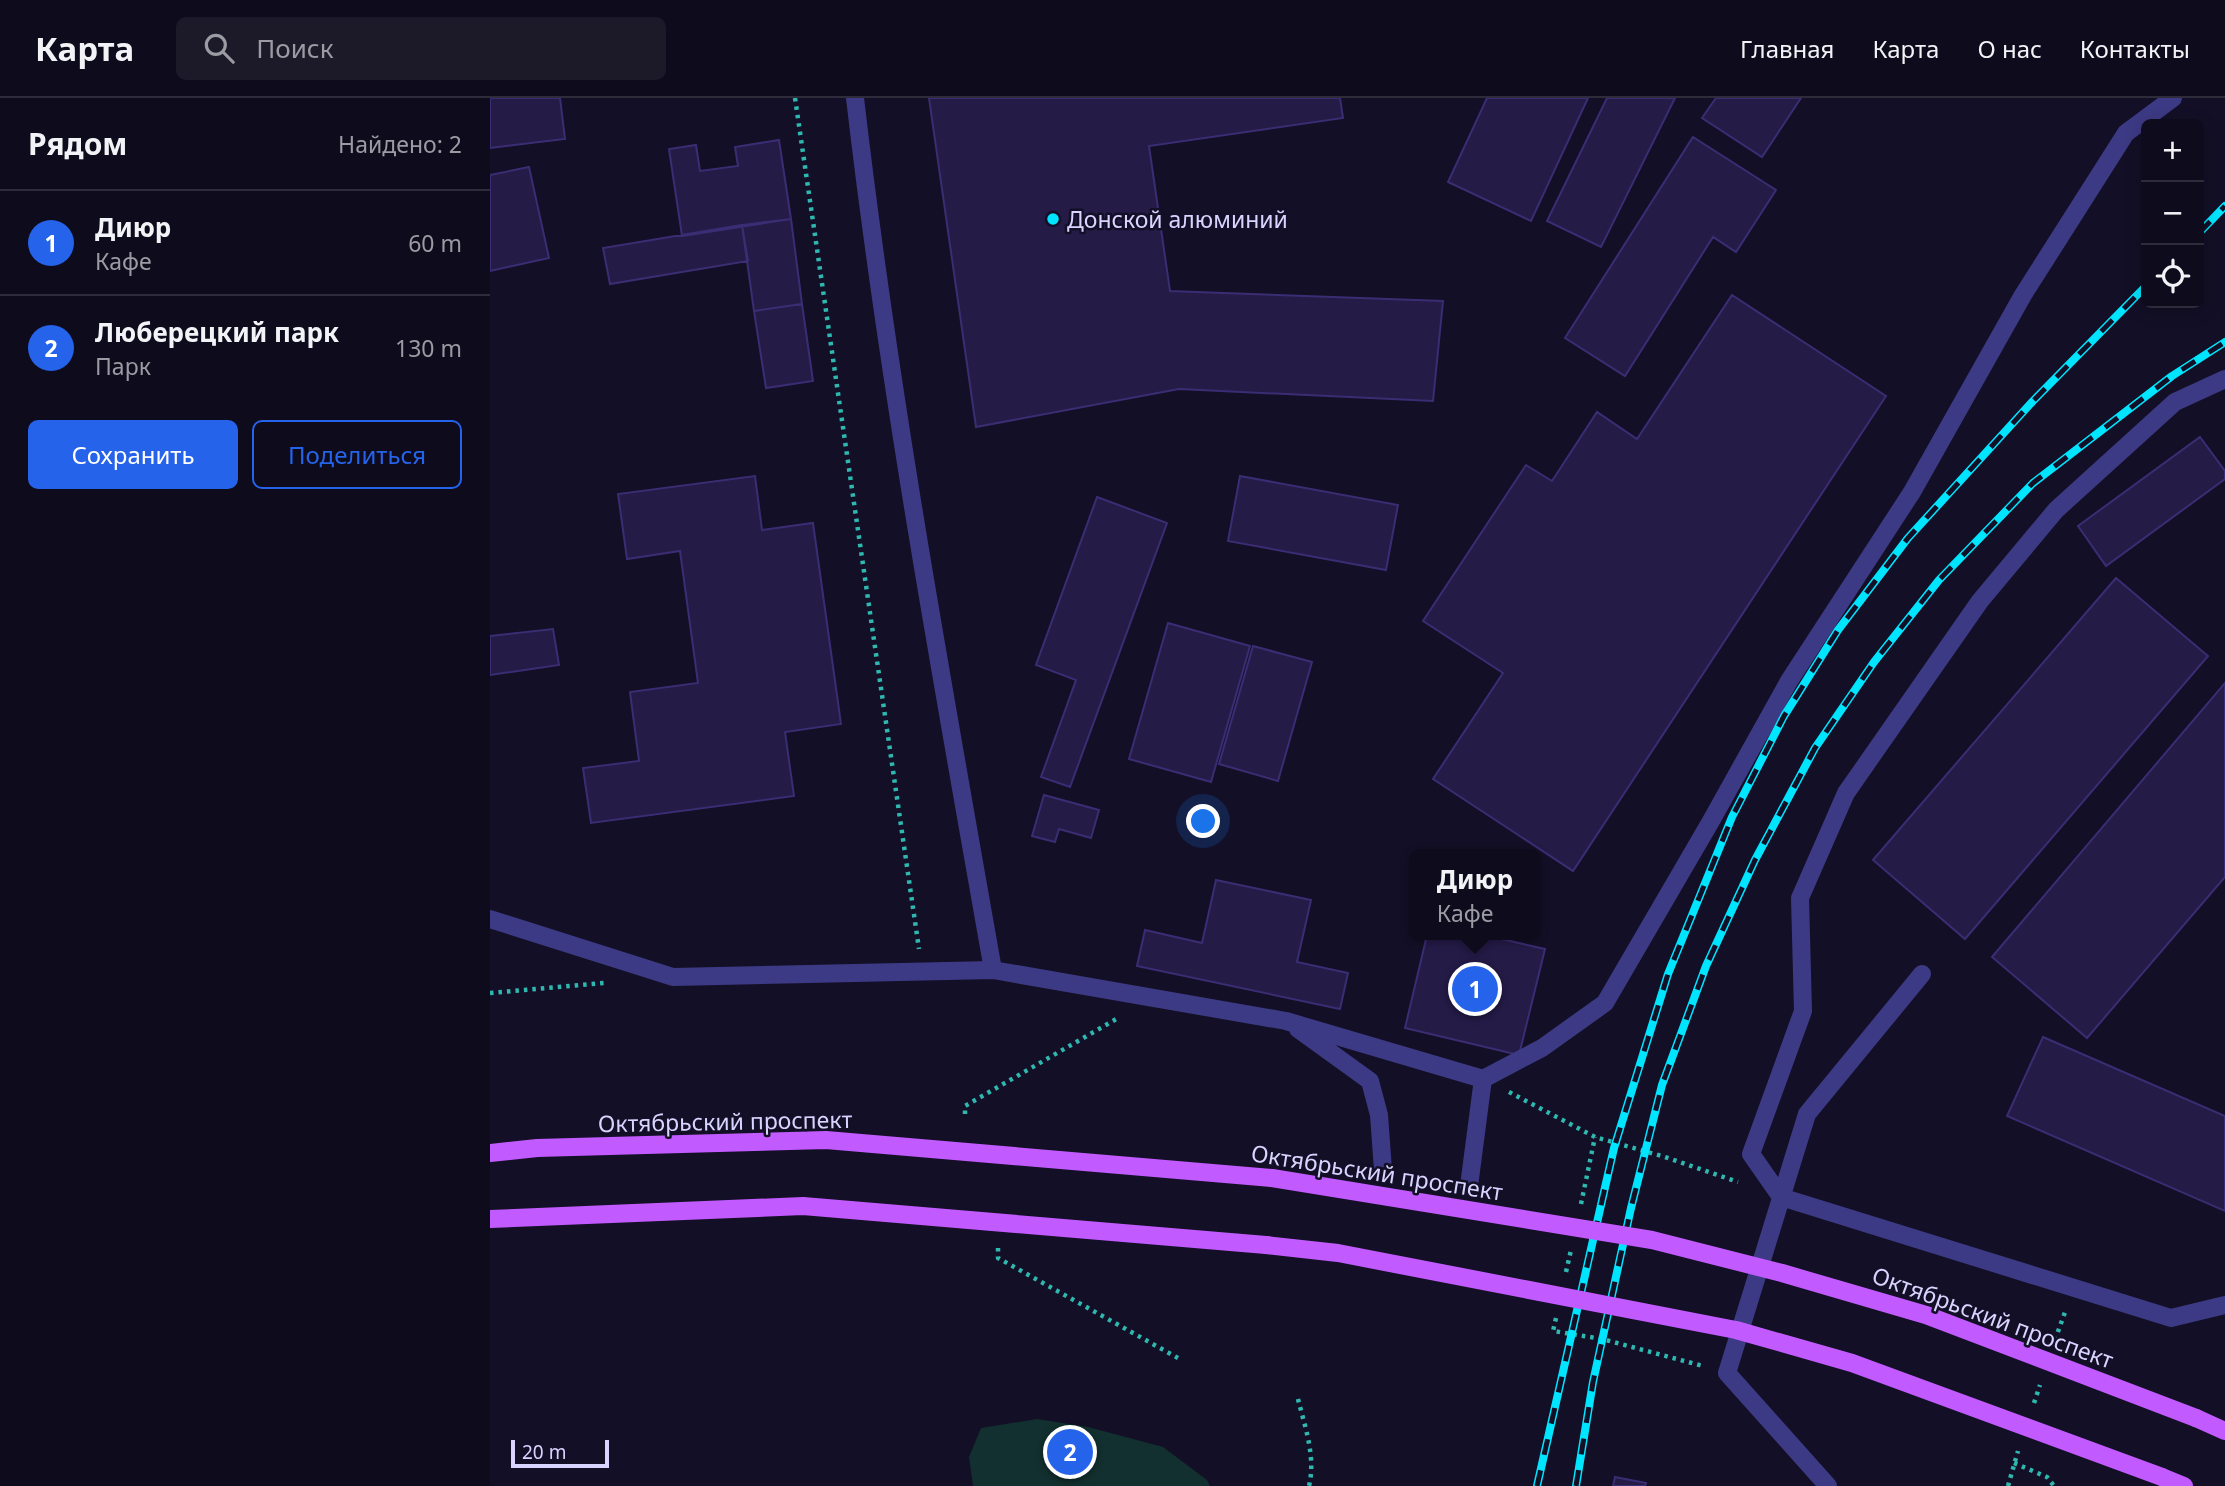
<!DOCTYPE html>
<html lang="ru">
<head>
<meta charset="utf-8">
<style>
	:root { --surface:#0e0b1c; --page:#1c1929; --text:#f1f3f6; --muted:#9b9ba3; --line:#2e2b3b; --accent:#2563eb }
	body { margin:0; font-family:"Noto Sans",sans-serif; background:var(--page); color:var(--text) }
	.controls { position:absolute; right:21px; top:21px; display:grid; overflow:hidden; border-radius:10px; box-shadow:0 4px 18px #0003 }
	.controls button { width:63px; height:63px; display:grid; place-items:center; padding:0; border:0; border-bottom:2px solid var(--line); background:var(--surface); color:var(--text); font:35px sans-serif }
	.scale { position:absolute; left:21px; bottom:18px; width:98px; box-sizing:border-box; padding-left:7px; border:4px solid #d9d4ff; border-top:0; font-size:19px; line-height:24px; white-space:nowrap; color:#d9d4ff; -webkit-text-stroke:5px #130f26; paint-order:stroke }
	.you { position:absolute; left:714px; top:724px; width:24px; height:24px; margin:-18px; border:5px solid #fff; border-radius:50%; background:#1a73e8; box-shadow:0 0 0 10px #1a73e833 }
	.badge { display:grid; place-items:center; width:46px; height:46px; border-radius:50%; background:var(--accent); color:#fff; font-size:23px; font-weight:700 }
	.pin { position:absolute; translate:-50% -50%; border:4px solid #fff; box-shadow:0 2px 7px #0006 }
	.popup { position:absolute; left:920px; top:751px; width:130px; height:91px; box-sizing:border-box; display:grid; place-content:center; border-radius:10px; background:var(--surface); filter:drop-shadow(0 2px 5px #0005); font-size:23px; white-space:nowrap; color:var(--muted) }
	.popup b { font-size:26px; color:var(--text) }
	.popup::after { content:''; position:absolute; left:50%; top:100%; margin-left:-14px; border:14px solid transparent; border-top-color:var(--surface) }
	.list { margin:0; padding:0; list-style:none }
	h2 { display:flex; justify-content:space-between; align-items:center; height:91px; margin:0; padding:0 28px; font-size:30px }
	h2 small { font-size:23px; font-weight:400; color:var(--muted) }
	.list li { display:grid; grid-template-columns:46px 1fr auto; gap:21px; align-items:center; box-sizing:border-box; height:105px; padding:0 28px; border-top:2px solid var(--line) }
	.list b { display:block; font-size:26px; white-space:nowrap }
	.list p { margin:0; font-size:23px; white-space:nowrap; color:var(--muted) }
	.list em { font-size:23px; font-style:normal; color:var(--muted) }
	.actions { display:flex; gap:14px; padding:21px 28px }
	.actions a { flex:1; padding:16px 0; border:2px solid var(--accent); border-radius:10px; text-align:center; font-size:24px; color:var(--accent) }
	.actions .main { background:var(--accent); color:#fff }
	.icon { flex:none; width:38px; height:38px; fill:none; stroke:currentColor; stroke-width:2; stroke-linecap:round; stroke-linejoin:round }
	.map { position:relative; flex:none; width:1735px; height:1388px; overflow:hidden }
	header { display:flex; align-items:center; gap:42px; box-sizing:border-box; height:98px; padding:0 35px; background:var(--surface); border-bottom:2px solid var(--line) }
	header strong { font-size:33px }
	nav { display:flex; gap:38px; margin-inline-start:auto; font-size:24px }
	.search { width:490px; height:63px; background:var(--page); display:flex; align-items:center; gap:18px; box-sizing:border-box; padding:0 24px; border-radius:10px; color:var(--muted); font-size:26px }
	main { display:flex }
	aside { flex:1; background:var(--surface) }
	.map>svg:first-child { display:block }
	.green { fill:#12302f }
	.building { fill:#241b47; stroke:#3b2d73; stroke-width:2 }
	.lines { fill:none; stroke-linecap:round; stroke-linejoin:round }
	.path { stroke:#2fb8b0; stroke-width:4.5; stroke-dasharray:3.5 5; stroke-linecap:butt }
	.service { stroke:#3d3a85; stroke-width:18 }
	.minor { stroke:#3d3a85; stroke-width:18 }
	.primary { stroke:#c25bff; stroke-width:18 }
	.rail-casing { stroke:#00e5ff; stroke-width:8 }
	.rail { stroke:#130f26; stroke-width:5; stroke-dasharray:16; stroke-linecap:butt }
	.primary-bridge { stroke:#c25bff; stroke-width:18 }
	.poi-dot { fill:#00e5ff; stroke:#130f26; stroke-width:2.5 }
	.labels { text-anchor:middle; dominant-baseline:central; stroke-width:5; stroke-linejoin:round; paint-order:stroke }
	.poi-label { font-size:23px; fill:#d9d4ff; stroke:#130f26; text-anchor:start }
	.street-label { font-size:23px; fill:#d9d4ff; stroke:#130f26 }
</style>
</head>
<body>
<header>
<strong>Карта</strong>
<div class="search"><svg class="icon" aria-label="search" viewBox="0 0 24 24"><circle cx="10" cy="10" r="6"/><path d="M15 15l6 6"/></svg>Поиск</div>
<nav><a>Главная</a><a>Карта</a><a>О нас</a><a>Контакты</a></nav>
</header>
<main>
<aside>
<h2>Рядом<small>Найдено: 2</small></h2>
<ul class="list">
<li><span class="badge">1</span><div><b>Диюр</b><p>Кафе</p></div><em>60 m</em></li>
<li><span class="badge">2</span><div><b>Люберецкий парк</b><p>Парк</p></div><em>130 m</em></li>
</ul>
<div class="actions"><a class="main">Сохранить</a><a>Поделиться</a></div>
</aside>
<div class="map">
<svg width="1735" height="1388" viewBox="0 0 1735 1388">
	<rect width="100%" height="100%" fill="#130f26"/>
	<path class="green" d="M547 1321 598 1329 673 1349 717 1382 720 1388H483L479 1359 491 1330Z"/>
	<path class="building" d="M0 0H70L75 41 0 50Z
		M439 0H850L853 20 659 48 680 193 953 203 943 303 689 291 486 329Z
		M997 0H1098L1041 123 958 84Z
		M1117 0H1185L1111 149 1057 123Z
		M1226 0H1311L1272 59 1212 20Z
		M1203 39 1286 92 1246 154 1223 139 1135 278 1075 240Z
		M289 42 301 121 192 138 179 51 206 47 210 73 248 68 245 49Z
		M39 69 59 160 0 173V77Z
		M301 121 312 206 264 213 252 127Z
		M252 127 258 163 120 186 113 150Z
		M1242 197 1396 298 1083 773 943 681 1013 575 933 523 1036 367 1062 383 1107 314 1147 341Z
		M312 206 323 283 276 290 264 213Z
		M1710 339 1735 373V381L1616 468 1588 428Z
		M265 378 272 432 323 425 351 626 295 634 304 698 101 725 93 670 149 663 140 594 208 585 190 453 137 461 128 396Z
		M750 378 908 407 896 472 738 443Z
		M607 399 677 425 580 689 551 679 586 582 546 567Z
		M1626 480 1718 558 1475 841 1383 762Z
		M678 525 760 548 721 684 639 661Z
		M63 531 69 567 0 577V538Z
		M763 548 822 564 788 683 729 666Z
		M1735 585V779L1597 940 1502 859Z
		M554 697 609 712 601 740 569 731 565 744 542 738Z
		M726 782 821 802 807 864 858 875 850 911 647 868 655 832 712 845Z
		M937 837H994L1055 851 1029 957 915 930Z
		M1553 939 1735 1018V1113L1517 1018Z
		M1125 1379 1156 1385 1155 1388H1123Z"/>
	<g class="lines">
		<path class="path" d="M305 0 429 851
			M0 895 114 885
			M1019 994 1105 1039 1175 1059 1248 1084
			M475 1016V1008L628 920
			M1091 1106 1105 1039
			M508 1150V1160L688 1260
			M1076 1174 1081 1152
			M1066 1220 1063 1233 1112 1241 1213 1268
			M1565 1242 1575 1214
			M808 1301C815 1329 826 1359 819 1388
			M1544 1305 1550 1287
			M1524 1365 1557 1379 1564 1388
			M1518 1388 1528 1353"/>
		<path class="service" d="M1735 281 1685 304 1566 412 1490 503 1356 695 1310 800 1313 913 1261 1056 1291 1099 1681 1220 1735 1207
			M0 821 183 879 503 872 796 923 993 981 1052 950 1115 905 1221 723 1299 583 1422 394 1533 197 1636 35 1683 0
			M808 931 880 983 889 1017 893 1072
			M979 1088 993 981
			M1338 1388 1237 1275 1317 1016 1432 876"/>
		<path class="minor" d="M365 0C399 293 452 582 503 872"/>
		<path class="primary" d="M0 1055 47 1050 336 1042 782 1080
			M0 1121 313 1108 776 1147
			M1706 1320 1735 1333
			M1672 1379 1694 1388"/>
		<g class="rail-casing">
			<path id="rail" d="M1709 135 1735 108
				M1047 1388 1124 1050 1178 876 1242 719 1294 618 1348 532 1418 440 1543 303 1656 188
				M1086 1388 1103 1284 1141 1110 1172 987 1216 868 1265 762 1325 650 1384 564 1449 482 1543 385 1682 278 1735 244"/>
		</g>
		<use href="#rail" class="rail"/>
		<path class="primary-bridge" d="M782 1080 1162 1142 1292 1175 1436 1217 1706 1320
			M776 1147 848 1155 1246 1232 1362 1265 1672 1379"/>
	</g>
	<circle class="poi-dot" cx="563" cy="121" r="7"/>
	<g class="labels">
		<g class="poi-label">
			<text x="577" y="121">Донской алюминий</text>
		</g>
		<g class="street-label">
			<text transform="translate(235 1023) rotate(-1)">Октябрьский проспект</text>
			<text transform="translate(887 1074) rotate(9)">Октябрьский проспект</text>
			<text transform="translate(1503 1219) rotate(20)">Октябрьский проспект</text>
		</g>
	</g>
</svg>
<div class="controls">
<button>+</button>
<button>−</button>
<button><svg class="icon" aria-label="locate" viewBox="0 0 24 24"><circle cx="12" cy="12" r="6"/><path d="M12 2v4M12 18v4M2 12h4M18 12h4"/></svg></button>
</div>
<div class="scale">20 m</div>
<div class="you"></div>
<div class="pin badge" style="left:985px;top:891px">1</div>
<div class="popup"><b>Диюр</b>Кафе</div>
<div class="pin badge" style="left:580px;top:1354px">2</div>
</div>
</main>
</body>
</html>
